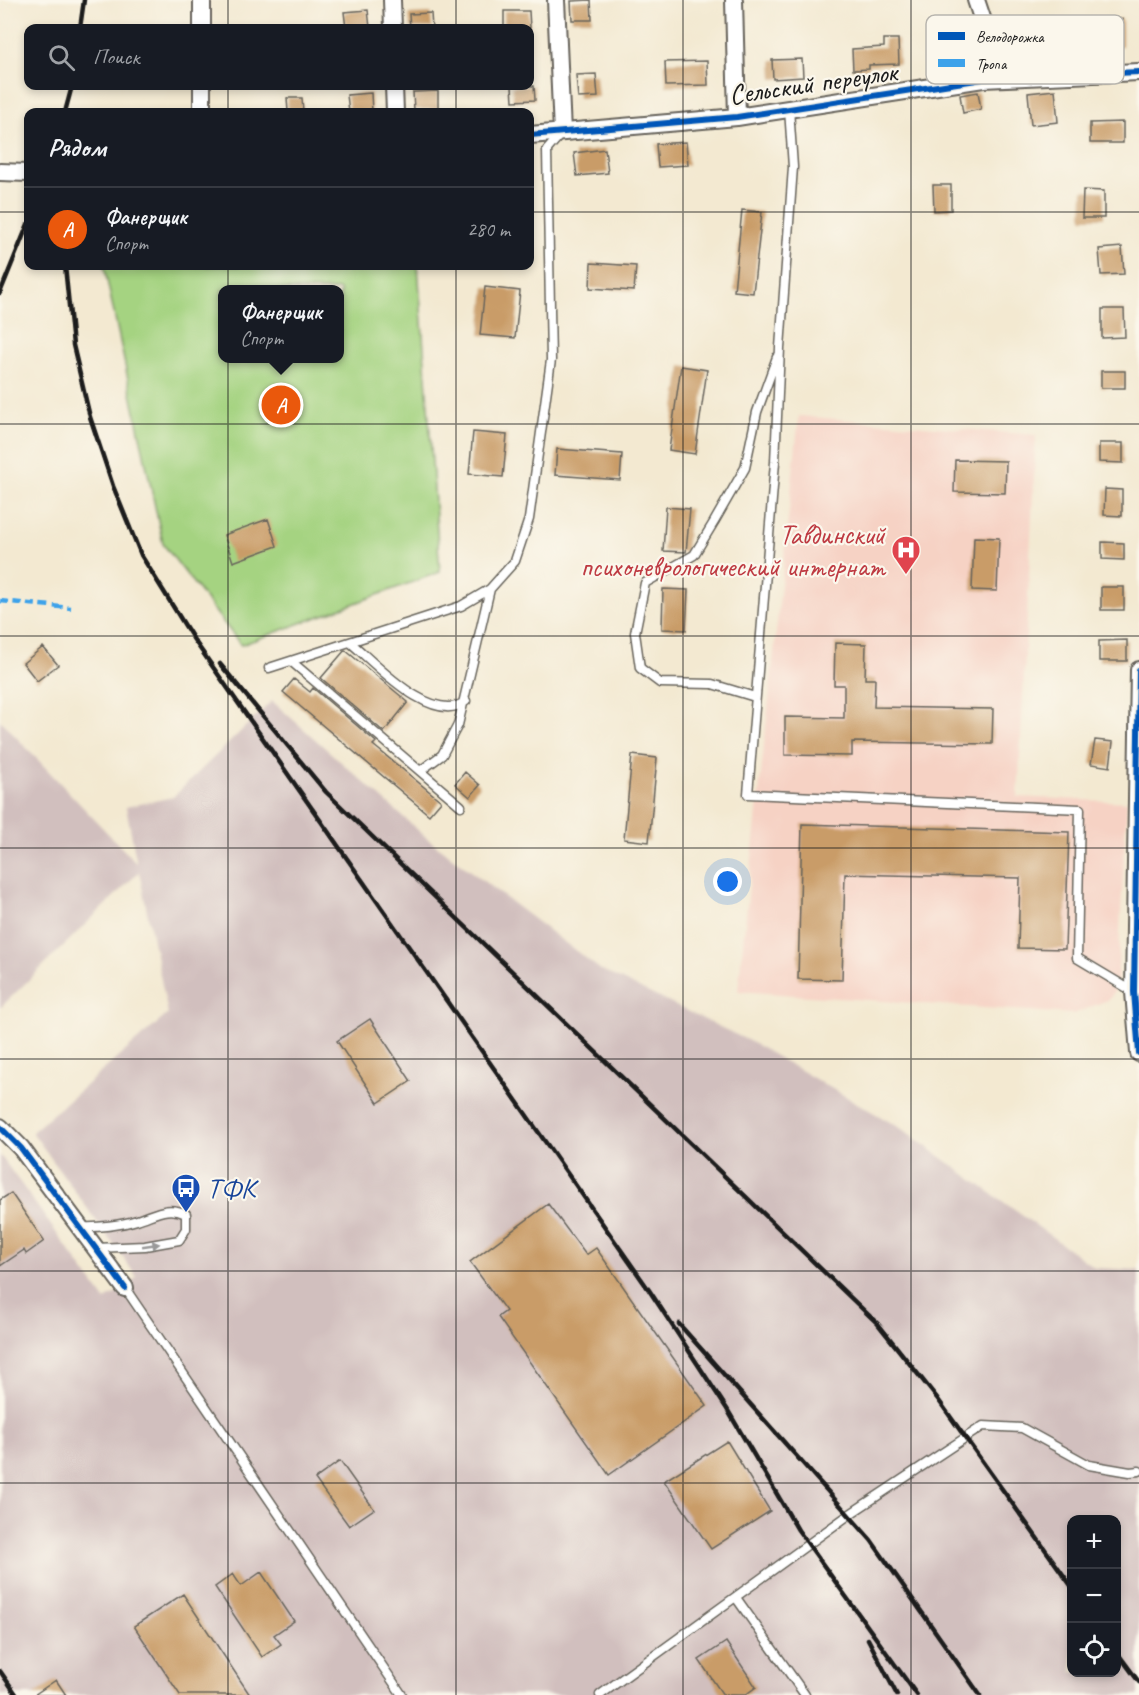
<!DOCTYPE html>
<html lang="ru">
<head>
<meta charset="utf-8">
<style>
	:root { --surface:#171b24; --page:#242831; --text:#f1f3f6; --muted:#9ea1a6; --line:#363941; --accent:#ea580c }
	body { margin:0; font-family:Caveat,sans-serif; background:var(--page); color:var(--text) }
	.controls { position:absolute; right:18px; bottom:18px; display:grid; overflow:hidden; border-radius:12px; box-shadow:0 3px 9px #0003 }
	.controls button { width:54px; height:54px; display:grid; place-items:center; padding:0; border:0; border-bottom:2px solid var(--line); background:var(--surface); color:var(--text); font:30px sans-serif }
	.you { position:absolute; left:728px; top:882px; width:21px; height:21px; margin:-15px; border:4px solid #fff; border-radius:50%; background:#1a73e8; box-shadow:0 0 0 9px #1a73e833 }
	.badge { display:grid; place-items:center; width:39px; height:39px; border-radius:50%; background:var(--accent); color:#fff; font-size:20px; font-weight:700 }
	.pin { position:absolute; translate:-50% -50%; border:3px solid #fff; box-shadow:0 2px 6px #0006 }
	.popup { position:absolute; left:218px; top:285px; width:126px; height:78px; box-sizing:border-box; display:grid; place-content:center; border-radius:12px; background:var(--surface); filter:drop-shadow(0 2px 4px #0005); font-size:20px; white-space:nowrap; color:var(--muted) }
	.popup b { font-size:22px; color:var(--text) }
	.popup::after { content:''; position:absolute; left:50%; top:100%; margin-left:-12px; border:12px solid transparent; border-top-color:var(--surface) }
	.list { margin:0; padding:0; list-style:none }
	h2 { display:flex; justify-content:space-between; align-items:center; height:78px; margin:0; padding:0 24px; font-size:26px }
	h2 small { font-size:20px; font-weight:400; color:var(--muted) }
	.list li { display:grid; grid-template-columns:39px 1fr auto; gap:18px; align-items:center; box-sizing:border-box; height:84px; padding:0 24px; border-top:2px solid var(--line) }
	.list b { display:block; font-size:22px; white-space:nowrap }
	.list p { margin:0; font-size:20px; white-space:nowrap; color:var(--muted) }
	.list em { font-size:20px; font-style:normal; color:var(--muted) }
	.icon { flex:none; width:33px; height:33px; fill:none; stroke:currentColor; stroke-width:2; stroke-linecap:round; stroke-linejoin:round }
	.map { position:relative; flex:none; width:1139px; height:1695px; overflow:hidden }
	.search { position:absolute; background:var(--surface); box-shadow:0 3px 9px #0003; left:24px; top:24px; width:510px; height:66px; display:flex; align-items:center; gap:15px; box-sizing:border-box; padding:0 21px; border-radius:12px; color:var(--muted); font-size:22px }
	.panel { position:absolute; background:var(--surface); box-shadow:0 3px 9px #0003; left:24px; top:108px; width:510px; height:162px; border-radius:12px }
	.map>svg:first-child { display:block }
	.built { fill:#f6d2c4 }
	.industrial { fill:#d1bfbe; fill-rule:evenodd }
	.green { fill:#a5d381; stroke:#60784e; stroke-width:1.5; fill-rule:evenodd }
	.building { fill:#c99c67 }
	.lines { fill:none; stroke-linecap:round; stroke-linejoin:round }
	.lane-casing { stroke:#67645b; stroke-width:11 }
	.street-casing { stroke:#67645b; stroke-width:20 }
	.lane { stroke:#fff; stroke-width:8 }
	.street { stroke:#fff; stroke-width:16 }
	.rail { stroke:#1c1c1c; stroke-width:4.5 }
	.quiet { stroke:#3da2ea; stroke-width:4.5; stroke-dasharray:9 4.5; stroke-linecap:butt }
	.cycleway-casing { stroke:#fbf7ec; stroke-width:10 }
	.cycleway { stroke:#0057b8; stroke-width:6 }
	.oneway { fill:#999 }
	.grid { fill:none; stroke:#1c1c1c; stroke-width:1.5; stroke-opacity:0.55 }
	.labels { text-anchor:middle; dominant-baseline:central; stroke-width:4.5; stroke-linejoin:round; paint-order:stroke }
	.street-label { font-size:28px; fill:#1c1c1c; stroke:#fbf7ec }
	.health-label { font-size:28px; fill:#be3a42; stroke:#fbf7ec; text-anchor:end }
	.transit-label { font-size:28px; fill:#164399; stroke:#fbf7ec; text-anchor:start }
	.key { fill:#fbf7ec; stroke:#b8b5ae; stroke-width:1.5 }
	.key-label { font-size:16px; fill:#1c1c1c }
</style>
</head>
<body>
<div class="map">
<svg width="1139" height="1695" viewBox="0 0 1139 1695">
	<rect width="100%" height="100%" fill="#fbf7ec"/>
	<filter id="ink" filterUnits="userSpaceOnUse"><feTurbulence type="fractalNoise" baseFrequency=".0167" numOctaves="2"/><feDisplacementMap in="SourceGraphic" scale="12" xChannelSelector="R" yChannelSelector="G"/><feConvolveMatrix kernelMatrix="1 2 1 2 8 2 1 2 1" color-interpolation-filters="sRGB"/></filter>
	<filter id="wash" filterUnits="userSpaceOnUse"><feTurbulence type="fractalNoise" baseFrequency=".008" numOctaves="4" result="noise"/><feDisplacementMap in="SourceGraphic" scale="24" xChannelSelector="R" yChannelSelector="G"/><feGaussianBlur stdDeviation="1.35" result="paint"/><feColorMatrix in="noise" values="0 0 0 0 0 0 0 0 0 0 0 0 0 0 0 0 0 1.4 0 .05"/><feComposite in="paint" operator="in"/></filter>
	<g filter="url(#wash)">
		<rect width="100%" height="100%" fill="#f3e9d1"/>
		<path class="built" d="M799 416 1036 435 1018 797 1127 802 1117 985 1110 999 1073 1014 738 991Z"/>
		<path class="industrial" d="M272 701 428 839 601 970 751 1042 902 1129 1095 1268 1139 1270V1695H0V1155L105 1300 125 1288 137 1277 32 1132 168 1014 139 872 0 1008V720L137 864 126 807 173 797ZM1072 1520H1116V1672H1072Z"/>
		<path class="green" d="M104 266H418L440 572 241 645 163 544ZM222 290H340V358H222Z"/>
		<g id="blocks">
			<path class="building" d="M591 0 592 20H572L571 1Z
				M368 10 370 28H346L344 12Z
				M504 11H529L530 28H504Z
				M431 13 432 28H410L409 14Z
				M1090 19H1122V46H1090Z
				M1007 32 1008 55 993 56V33Z
				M884 39H898L899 64 869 65V69L853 70 852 49 884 47Z
				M802 59 803 77 773 79 772 60Z
				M707 61 708 85 666 86 665 62Z
				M596 74 598 97 578 98 576 75Z
				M512 86H534L535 100 513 101Z
				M1055 90 1058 122 1031 125 1028 93Z
				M438 91V109L414 110 413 92Z
				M978 92 981 109 963 113 960 95Z
				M371 93 372 112H349L347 95Z
				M287 98H302L303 112H288Z
				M1123 122V143H1090V123Z
				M686 142 688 165 658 167 656 144Z
				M605 149 608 173 577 176 574 153Z
				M933 185H951V210L934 211Z
				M1083 190 1104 191V218H1082Z
				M742 210 762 212 753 293 734 291Z
				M1122 247 1124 274 1101 275 1099 249Z
				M591 263 636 266 634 291 590 288Z
				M485 287 520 291 515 338 480 335Z
				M1102 309H1124L1125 337 1102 338Z
				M681 366 707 370 695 454 669 450Z
				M1101 371H1125V388H1101Z
				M473 432 507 435 503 477 469 474Z
				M1099 443H1123V463L1099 462Z
				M557 449 622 454 620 480 555 475Z
				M955 460 1006 461 1005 493 954 492Z
				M1105 489 1122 490V516L1104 515Z
				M666 507 690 509 686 552 663 551Z
				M268 519 277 546 233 562 224 535Z
				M974 537 999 538 997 591 972 590Z
				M1102 542 1124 543V560L1102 559Z
				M1101 587H1124V610H1101Z
				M663 589 688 590 686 630 662 629Z
				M1127 640V661H1099V641Z
				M835 643 866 644 865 679H875L874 707 993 709 992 744 852 742V756L785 755V717L844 718V685H834Z
				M43 647 58 665 37 681 23 663Z
				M345 650 408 702 384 732 321 678Z
				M294 679 310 692 313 688 376 742 373 745 441 801 429 815 283 692Z
				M1095 740 1113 742 1110 767 1091 764Z
				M632 755 657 758 649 842 624 839Z
				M465 772 480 785 470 797 455 784Z
				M802 824 1069 832 1065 949 1018 948 1020 878 845 874 842 980 798 979Z
				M370 1019 411 1081 378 1103 337 1041Z
				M11 1193 44 1241 26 1254 24 1250 0 1266V1200Z
				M548 1204 586 1255 596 1248 707 1406 609 1475 498 1317 506 1311 470 1262Z
				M727 1441 770 1511 711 1549 664 1481Z
				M340 1461 374 1509 349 1526 315 1479Z
				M261 1572 294 1621 274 1635 281 1644 262 1657 215 1587 233 1574 241 1586Z
				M183 1594 250 1695H180L134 1626Z
				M726 1642 756 1687 745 1695H723L699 1660Z
				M56 1680 66 1695H34Z"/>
		</g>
	</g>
	<g filter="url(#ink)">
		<use href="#blocks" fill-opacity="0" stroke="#67645b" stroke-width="1.5"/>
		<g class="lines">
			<g class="lane-casing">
				<path id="lane" d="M789 109 793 167 780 348 775 462 748 794 1080 809 1077 958 1134 992
					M351 643C375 663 433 727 466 701
					M292 662 461 806
					M269 668 461 606 490 589 515 561 529 519 551 360 547 150 560 135
					M755 697 712 684 660 683 640 668 635 633 645 583 694 555 714 522 745 468 757 412 777 357
					M420 771 442 755 458 725 490 589
					M81 1227C98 1228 121 1225 137 1220 156 1214 167 1205 186 1214V1229L179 1240 145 1246 96 1248
					M125 1288 402 1695
					M737 1599 805 1695
					M600 1695 850 1514 983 1426 1022 1428 1089 1465 1130 1472 1139 1471"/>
			</g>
			<g class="street-casing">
				<path id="street" d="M202 0V28
					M392 0 393 28
					M556 0 562 132
					M734 0 737 117
					M976 0 983 21V79
					M202 86V112
					M394 86 395 112
					M530 135 737 117 983 79 1139 72
					M0 172 28 173
					M1139 670 1134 992 1139 1053
					M0 1127 21 1148 125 1288"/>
			</g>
			<use href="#lane" class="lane"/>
			<use href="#street" class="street"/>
			<path class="rail" d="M80 28 84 0
				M65 112 72 86
				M65 266 73 345 90 417 113 486 141 555 194 640 649 1290 727 1409 798 1530 917 1695
				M0 293 28 224
				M220 664 326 792 878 1324 937 1398 1072 1587
				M679 1324 871 1540 980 1695
				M868 1639 897 1695
				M1116 1651 1139 1682
				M0 1671 16 1694"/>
			<path class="quiet" d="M0 601 71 608"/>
			<g class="cycleway-casing">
				<path id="cycleway" d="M530 135 737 117 983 79 1139 72
					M1139 670 1134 992 1139 1053
					M0 1127 21 1148 125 1288"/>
			</g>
			<use href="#cycleway" class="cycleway"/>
		</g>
		<defs><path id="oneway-solid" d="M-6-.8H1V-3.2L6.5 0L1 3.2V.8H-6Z" transform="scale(1.5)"/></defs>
		<use class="oneway" href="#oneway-solid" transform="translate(151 1245) rotate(-8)"/>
	</g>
	<path class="grid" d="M228 0V28M456 0V28M683 0V1695M911 0V1695M228 86V112M456 86V112M0 212H28M530 212H1139M228 266V1695M456 266V1695M0 424H1139M0 636H1139M0 848H1139M0 1059H1139M0 1271H1139M0 1483H1139"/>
	<defs>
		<g id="hospital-pin" transform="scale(1.5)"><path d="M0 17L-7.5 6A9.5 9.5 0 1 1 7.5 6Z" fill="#e0444e" stroke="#fbf7ec"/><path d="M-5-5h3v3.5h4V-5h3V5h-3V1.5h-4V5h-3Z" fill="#fff"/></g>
		<g id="bus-pin" transform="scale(1.5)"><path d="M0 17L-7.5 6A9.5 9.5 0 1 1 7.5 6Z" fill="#1a4fb4" stroke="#fbf7ec"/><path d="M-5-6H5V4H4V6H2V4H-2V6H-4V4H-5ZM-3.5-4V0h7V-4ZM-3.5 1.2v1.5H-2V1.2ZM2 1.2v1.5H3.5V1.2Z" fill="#fff"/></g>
	</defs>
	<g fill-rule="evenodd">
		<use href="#hospital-pin" x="906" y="550"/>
		<use href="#bus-pin" x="186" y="1188"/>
	</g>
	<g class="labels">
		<g class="street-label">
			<text transform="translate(813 83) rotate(-8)">Сельский переулок</text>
		</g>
		<g class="health-label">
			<text x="885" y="534">Тавдинский<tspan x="885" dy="32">психоневрологический интернат</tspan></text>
		</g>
		<g class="transit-label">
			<text x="207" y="1188">ТФК</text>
		</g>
	</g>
	<rect x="926" y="15" width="198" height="69" rx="9" class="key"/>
	<rect x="938" y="32" width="27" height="8" fill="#0057b8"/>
	<rect x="938" y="59" width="27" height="8" fill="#3da2ea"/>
	<g class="key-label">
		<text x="976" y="42">Велодорожка</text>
		<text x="976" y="69">Тропа</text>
	</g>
</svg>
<div class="controls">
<button>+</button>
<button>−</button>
<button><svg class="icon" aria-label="locate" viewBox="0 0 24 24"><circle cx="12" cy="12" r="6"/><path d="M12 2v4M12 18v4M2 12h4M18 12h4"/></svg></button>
</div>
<div class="you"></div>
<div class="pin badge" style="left:281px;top:405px">A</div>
<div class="popup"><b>Фанерщик</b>Спорт</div>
<div class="search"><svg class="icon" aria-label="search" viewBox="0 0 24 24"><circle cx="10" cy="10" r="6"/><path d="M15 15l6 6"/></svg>Поиск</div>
<section class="panel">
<h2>Рядом<small></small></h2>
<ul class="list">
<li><span class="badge">A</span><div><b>Фанерщик</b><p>Спорт</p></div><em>280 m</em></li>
</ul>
</section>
</div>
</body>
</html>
